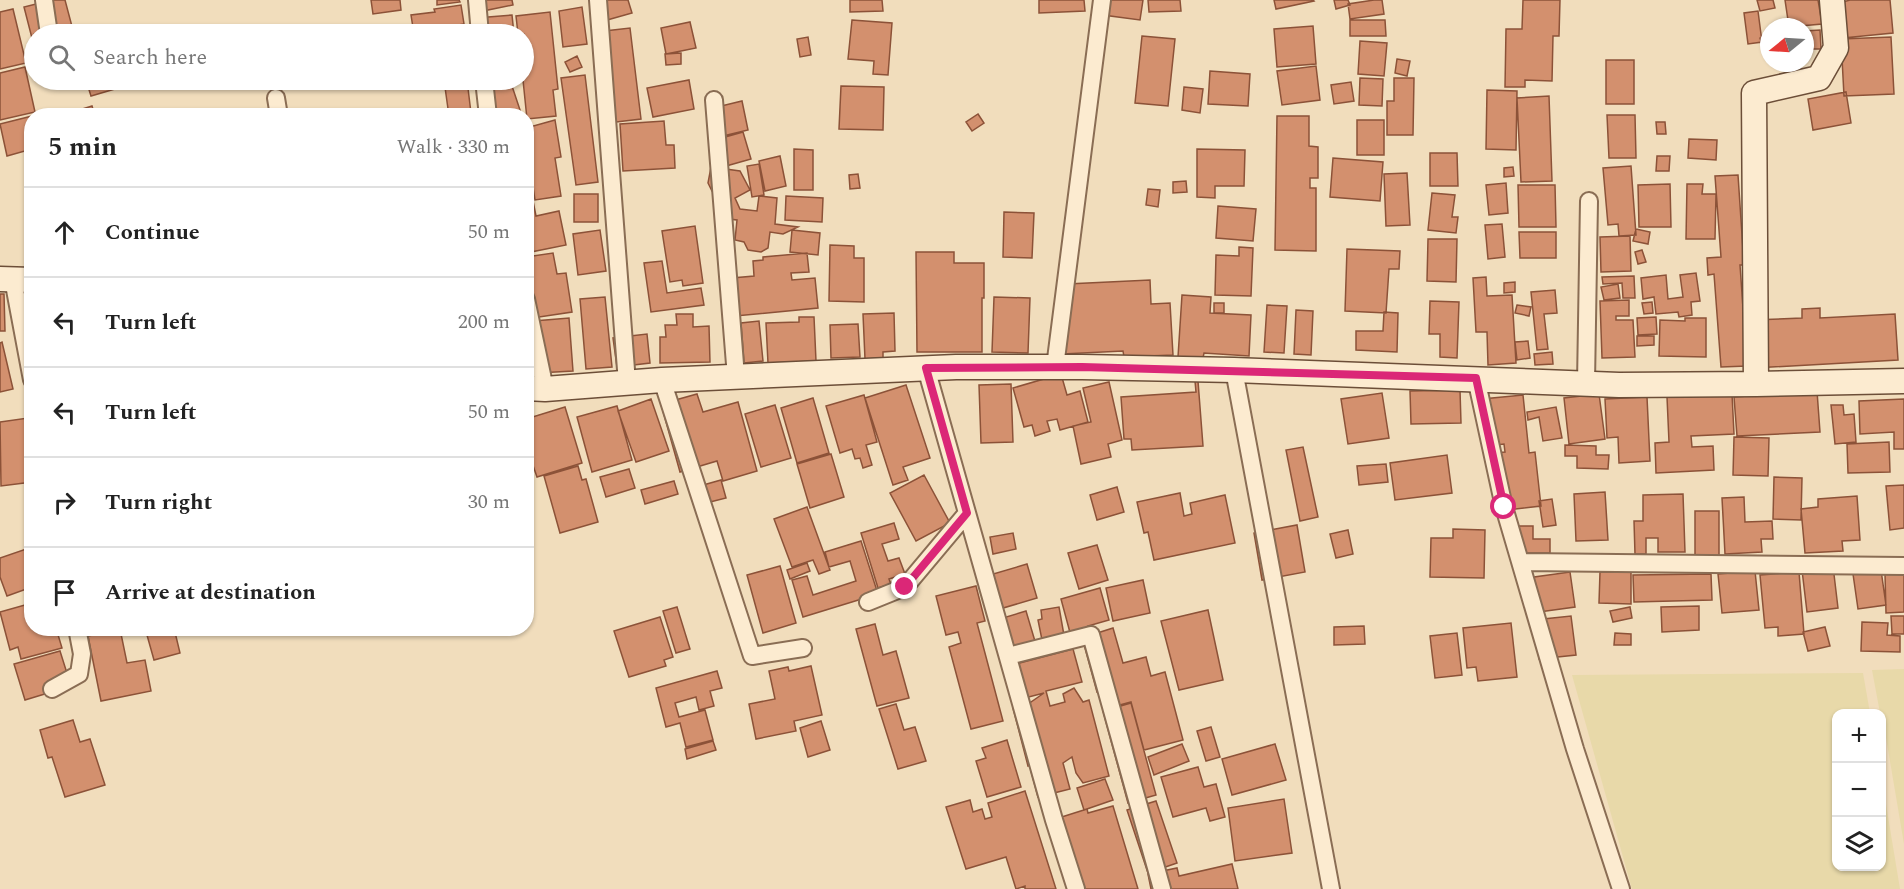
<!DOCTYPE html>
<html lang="en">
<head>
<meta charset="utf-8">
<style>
	:root { --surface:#fff; --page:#f6f6f6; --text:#222; --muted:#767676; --line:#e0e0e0 }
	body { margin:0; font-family:Spectral,serif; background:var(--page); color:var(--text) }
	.controls { position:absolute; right:18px; bottom:18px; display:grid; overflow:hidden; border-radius:12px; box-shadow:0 2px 4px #0004 }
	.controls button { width:54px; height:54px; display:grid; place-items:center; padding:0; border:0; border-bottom:2px solid var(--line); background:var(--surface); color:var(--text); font:30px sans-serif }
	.compass { position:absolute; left:1760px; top:18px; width:54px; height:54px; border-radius:50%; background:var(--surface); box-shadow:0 2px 4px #0004; rotate:252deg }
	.stop { position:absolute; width:18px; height:18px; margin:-14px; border:4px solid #db2777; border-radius:50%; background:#fff }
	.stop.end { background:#db2777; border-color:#fff; box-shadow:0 2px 6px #0008 }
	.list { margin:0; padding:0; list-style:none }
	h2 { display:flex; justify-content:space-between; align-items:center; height:78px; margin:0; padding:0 24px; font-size:26px }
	h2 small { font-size:20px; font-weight:400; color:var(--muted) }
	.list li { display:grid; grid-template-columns:39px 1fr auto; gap:18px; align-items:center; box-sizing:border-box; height:90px; padding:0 24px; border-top:2px solid var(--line) }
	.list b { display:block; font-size:22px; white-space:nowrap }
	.list em { font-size:20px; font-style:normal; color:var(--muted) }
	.icon { flex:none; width:33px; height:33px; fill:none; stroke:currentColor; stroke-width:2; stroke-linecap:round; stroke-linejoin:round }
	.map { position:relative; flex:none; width:1904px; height:889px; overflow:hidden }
	.search { position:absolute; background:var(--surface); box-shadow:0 2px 4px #0004; left:24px; top:24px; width:510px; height:66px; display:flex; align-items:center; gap:15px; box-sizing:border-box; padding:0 21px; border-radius:33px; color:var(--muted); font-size:22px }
	.panel { position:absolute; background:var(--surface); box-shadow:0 2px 4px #0004; left:24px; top:108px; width:510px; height:528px; border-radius:24px }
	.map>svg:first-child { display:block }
	.farmland { fill:#e8d9a9 }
	.building { fill:#d3906e; stroke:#8c5238; stroke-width:1.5 }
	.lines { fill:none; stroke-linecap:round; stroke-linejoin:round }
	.street-casing { stroke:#8a6d54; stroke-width:20 }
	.secondary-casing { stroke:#6c4e38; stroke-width:27 }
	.street { stroke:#fcebd0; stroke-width:16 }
	.secondary { stroke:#fcebd0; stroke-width:24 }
	.route { stroke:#db2777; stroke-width:8 }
</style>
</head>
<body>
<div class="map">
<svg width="1904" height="889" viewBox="0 0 1904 889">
	<rect width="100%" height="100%" fill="#f1ddbc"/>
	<path class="farmland" d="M1904 669V844L1882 714 1880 713 1872 670Z
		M1863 673 1870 713 1836 714V866H1882V780L1900 889H1632L1572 675Z"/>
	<path class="building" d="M52 0H65L74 34H34V46L24 7Z
		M371 0H400L401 10 373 14Z
		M437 0H459L460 2 437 5Z
		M476 0H512L513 5 478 12Z
		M594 0H628L632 13 600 22Z
		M850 0H882L883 11 850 12Z
		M1039 0H1084L1085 11 1039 13Z
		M1105 0H1143L1140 20 1103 15Z
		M1148 0H1180L1181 11 1149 12Z
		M1274 0H1313L1314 1 1276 9Z
		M1334 0H1348L1350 5 1336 9Z
		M1374 0H1382L1384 14 1350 19 1348 4Z
		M1523 0H1560L1559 36H1553L1552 81 1525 80V87H1505L1506 29H1522Z
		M1757 0H1773L1775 8 1760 11Z
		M1785 0H1818L1822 24 1789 27Z
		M1850 0H1890L1893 33 1843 38 1839 3Z
		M461 5 464 24 440 28 441 34H414L411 15 435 12 434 9Z
		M582 7 587 44 563 47 559 11Z
		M13 9 26 63 0 69V12Z
		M1758 11 1762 42 1748 44 1744 13Z
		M550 12 558 89 553 90 556 116 527 119 523 80 524 34H518L516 16Z
		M512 15 514 34H478L476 18Z
		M852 20 892 23 888 75 873 74 874 61 848 59Z
		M1350 20H1385L1386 36H1350Z
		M690 22 696 48 666 54 661 28Z
		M1313 26 1316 64 1277 67 1274 29Z
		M630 28 641 119 608 123 596 32Z
		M1820 30 1821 49H1812V38H1805V31Z
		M1142 36 1175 39 1168 106 1135 103Z
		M1769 36V55L1766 56 1760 38Z
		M808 37 811 55 800 57 797 39Z
		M1891 37 1894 94 1844 96 1841 39Z
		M1360 41 1387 43 1384 76 1358 74Z
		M681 53V64L666 65 665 54Z
		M577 56 582 67 570 72 565 62Z
		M1397 59 1410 61 1407 76 1395 73Z
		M1606 60H1634V104H1606Z
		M1316 66 1320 100 1282 105 1277 71Z
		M25 67 35 112 0 120V73Z
		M1210 71 1250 74 1248 106 1208 104Z
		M585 75 598 182 576 185 561 78Z
		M1360 78 1383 79 1382 106 1359 105Z
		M1394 78H1414L1413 135H1387V101H1394Z
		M86 80H131L132 84 91 96Z
		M444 80H467L471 113 449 116Z
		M504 80H510L522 116H489L481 86Z
		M689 80 694 109 653 117 647 88Z
		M1351 82 1354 101 1334 104 1331 85Z
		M841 86 884 87 883 130 839 129Z
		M1184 87 1203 89 1200 113 1182 110Z
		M1487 90 1517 91 1516 150 1486 149Z
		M1846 92 1851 123 1813 130 1808 99Z
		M1549 96 1552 181 1521 182 1517 98Z
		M742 101 748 130 723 136 717 107Z
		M92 106 95 116H60Z
		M978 114 984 123 972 131 966 122Z
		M1607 115H1635L1636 158H1609Z
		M32 116V149L7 156 0 124Z
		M1277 116H1309V146L1318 147V178H1310V188H1316V251L1275 250Z
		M555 120 561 157 555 158 561 196 535 200 533 187 526 188V128Z
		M1357 120H1384V155H1357Z
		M664 121 666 145H674L675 168 623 171 620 124Z
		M1656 122H1665L1666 134H1657Z
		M743 132 751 159 719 168 711 141Z
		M1689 139 1717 140 1716 160 1688 158Z
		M794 149 813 150V190H794Z
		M1197 149 1245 150 1244 186H1215V198L1197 197Z
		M1430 153H1457L1458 186H1430Z
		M780 156 786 186 765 191 759 161Z
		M1657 156H1670L1669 171H1656Z
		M1333 158 1383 162 1380 201 1330 197Z
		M759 164 764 195 752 197 747 166Z
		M1631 166 1636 235 1619 236 1618 224 1608 225 1603 168Z
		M711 167 740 171 750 190 735 198 740 209 757 211 759 196 777 198 775 224 798 227 783 234 770 232 768 248 761 252 748 250 744 242 735 240 737 220 719 218 720 192 712 191 708 183Z
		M1513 167 1514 176 1504 177V168Z
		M1407 173 1410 225 1386 226 1384 174Z
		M858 174 860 188 850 189 849 175Z
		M1738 175 1744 265H1740L1747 366 1721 367 1714 274 1708 275 1707 258 1721 257 1715 176Z
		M1186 181 1187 192 1173 193V182Z
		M1506 183 1508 213 1489 215 1486 185Z
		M1670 184 1671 227H1639L1638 185Z
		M1687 184H1703L1702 194H1716L1715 239H1686Z
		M1518 185H1555L1556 227H1519Z
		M1148 189 1160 190 1158 207 1146 205Z
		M531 191 536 216 559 211 566 245 526 253V192Z
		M1432 193 1455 195 1452 217H1458L1456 233 1428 230Z
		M574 194H598V222H574Z
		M786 196 823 198 822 222 785 220Z
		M1218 206 1256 209 1253 241 1216 238Z
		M1004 212 1034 213 1032 258 1003 257Z
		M1502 224 1505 257 1488 259 1485 225Z
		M695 226 703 283 683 286 682 280 670 282 662 231Z
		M1636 229 1650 232 1648 244 1633 241Z
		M600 230 606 271 578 275 573 234Z
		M792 230 820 233 818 255 790 252Z
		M1519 232H1556V258H1520Z
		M1630 236 1631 271 1601 272 1600 237Z
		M1428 239H1457L1456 282 1427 281Z
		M830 245 854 246V258H864V302L829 301Z
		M1239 247 1253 248 1251 296 1215 295 1216 255 1239 256Z
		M1347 249 1400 251 1399 269H1389L1386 313 1345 311Z
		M1642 250 1646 262 1638 264 1635 252Z
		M916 252H954V263H984V298H982V352H917Z
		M553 253 557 274 566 273 572 312 526 319V257Z
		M807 253 809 272 791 273 792 280 815 278 818 308 725 317 721 279 754 276 753 261 763 260V257Z
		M662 261 667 293 701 288 704 305 651 312 644 263Z
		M1696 273 1700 301 1691 302 1692 315 1679 317 1678 312 1656 314 1654 297 1643 299 1641 278 1666 275 1668 299 1683 297 1680 275Z
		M1634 276 1635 298H1623L1622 283 1603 284 1602 277Z
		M1486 277 1487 296 1512 295 1516 363 1488 365 1487 332H1476L1473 278Z
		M1150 280 1151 304 1170 303 1173 355 1124 357 1123 351 1062 354 1067 284Z
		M1515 282V292L1504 293V283Z
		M1618 284 1620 298 1604 300 1601 287Z
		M1555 290 1557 313 1544 314 1548 349 1537 350 1531 292Z
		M0 294H4L5 331H0Z
		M1182 295 1211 297 1210 313 1251 315 1249 356 1204 353 1203 358 1178 357Z
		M605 297 612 367 586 369 580 299Z
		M994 297 1030 298 1028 353 992 352Z
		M1629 300V316H1616V320H1633L1635 357 1602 358 1600 301Z
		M1430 301 1459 302 1457 358 1440 357V334H1429Z
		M1652 302 1653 313 1644 314 1642 303Z
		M1214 303H1224V313H1214Z
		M1267 305 1287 306 1284 353 1264 352Z
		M1517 305 1531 307 1529 316 1515 313Z
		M1820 308V318L1895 314 1898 360 1754 368 1752 320 1802 318V309Z
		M1296 310 1313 311 1311 355 1294 354Z
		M1384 312 1398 313 1397 352 1356 350V331H1383Z
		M894 313 895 351 883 352V358L865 359 863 314Z
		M676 314H693V327L709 326 710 362 660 363V337H666L665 325H677Z
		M799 317H814L816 361 768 363 766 323 799 322Z
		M1656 317 1657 334 1638 335 1637 318Z
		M569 318 573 371 538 373 534 321Z
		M1685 318H1706V357L1659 356 1660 320 1685 321Z
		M759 321 763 361 744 363 741 323Z
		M858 324 860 357 831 358 830 325Z
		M647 334 650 363 617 367 613 338Z
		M1637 336H1654V345L1637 346Z
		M1528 341 1530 358 1517 360 1515 342Z
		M2 342 13 389 0 392V343Z
		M1552 352 1553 364 1535 365 1534 354Z
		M1061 374 1067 395 1080 391 1088 422 1060 430 1057 419 1047 421 1050 431 1035 436 1032 425 1024 427 1013 388Z
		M1195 381H1198L1203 446 1132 450 1131 439H1124L1121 397 1196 392Z
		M1109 382 1122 440 1108 444 1111 457 1081 464 1073 426 1091 422 1083 388Z
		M1011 384 1013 442 981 443 979 385Z
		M906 385 930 458 903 467 908 480 893 485 865 398Z
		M1460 390 1461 423 1411 424 1410 391Z
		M1817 391 1820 432 1737 436 1734 397Z
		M1382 393 1389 438 1348 444 1341 399Z
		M697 394 703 412 738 402 757 471 723 481 717 461 680 472 661 404Z
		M1599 394 1605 439 1569 444 1564 398Z
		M1732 394 1734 434 1691 436 1692 447 1713 446 1714 470 1656 473 1655 443 1669 442 1667 397Z
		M864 395 877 442 866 445 872 465 863 468 860 458 855 459 852 449 840 453 826 406Z
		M1523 395 1529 453 1535 452 1541 506 1499 511 1493 453 1505 452 1504 444 1487 446 1482 399Z
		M1647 397 1650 461 1619 463 1618 437 1607 438 1605 399Z
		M813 398 829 453 797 463 781 408Z
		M651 399 669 451 636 462 618 411Z
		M1904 399V449H1894V432L1860 434 1859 401Z
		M775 405 791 458 761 467 745 414Z
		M1831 405H1843L1844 415 1854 414 1856 442 1835 444Z
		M617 406 632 460 592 472 577 417Z
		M565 407 582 463 537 477 529 454 526 455V419Z
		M1556 407 1562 438 1543 441 1539 417 1528 420 1527 412Z
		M28 418 32 444V482L1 486 0 422Z
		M1734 437 1769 438 1768 476 1733 475Z
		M1889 442 1890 472 1848 473 1847 444Z
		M1565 445 1596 446V455H1609L1608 469 1577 468V456H1565Z
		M1303 447 1318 517 1300 521 1286 450Z
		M831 454 844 497 810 508 797 464Z
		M1447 455 1452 493 1395 500 1390 463Z
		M1386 464 1388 482 1359 485 1357 466Z
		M578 466 582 480 586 479 598 522 560 533 544 476Z
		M629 469 635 488 606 497 600 477Z
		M924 475 950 523 916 541 890 493Z
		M1774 477 1802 478 1801 520 1773 519Z
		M721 480 726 498 694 506 689 489Z
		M674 481 678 494 645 504 641 490Z
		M1904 485V528L1890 530 1886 486Z
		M1117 487 1124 512 1097 520 1090 495Z
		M1605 492 1608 540 1576 541 1574 494Z
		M1180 493 1184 516 1192 514 1190 503 1225 495 1235 543 1154 560 1148 532 1144 533 1137 502Z
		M1683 494 1685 552H1658V538H1646V554H1635L1634 521H1643V495Z
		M1857 496 1860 540 1842 541 1843 551 1805 553 1801 509 1818 507V499Z
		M1744 497 1745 522 1772 521 1773 539H1761L1762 552 1725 554 1722 498Z
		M1552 499 1556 525 1543 527 1539 501Z
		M807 507 830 570 819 574 813 560 792 567 774 519Z
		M1695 511H1719V556H1695Z
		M894 523 899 539 882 544 888 561 899 558 905 574 889 579 891 584 878 588 861 533Z
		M1297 525 1305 572 1262 580 1254 533Z
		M1513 526H1533V539H1550V553H1513Z
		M1453 529 1485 530 1484 578 1430 577 1431 538H1453Z
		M1348 530 1353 554 1336 558 1330 534Z
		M1013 533 1016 549 993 554 990 537Z
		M861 541 878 594 803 617 792 580 807 576 813 595 856 581 850 561 829 567 825 552Z
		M1097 545 1108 580 1079 589 1068 553Z
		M32 547V587L7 596 0 577V558Z
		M807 563 810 571 790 579 787 570Z
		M1027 564 1037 598 993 611 983 577Z
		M780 566 796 623 763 633 747 575Z
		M1833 566 1838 608 1807 612 1802 570Z
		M1881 570 1886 605 1858 609 1853 574Z
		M1755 571 1759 610 1722 613 1718 574Z
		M1570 572 1575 607 1532 613 1527 578Z
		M1600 572H1631V604L1599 603Z
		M1799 572 1804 634 1778 636V627L1765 628 1760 575Z
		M1904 573V612L1886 613 1885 574Z
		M1711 574 1712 600 1634 602 1633 575Z
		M1143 580 1150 613 1113 621 1106 588Z
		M976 586 985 621 977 623 1003 721 971 729 949 647 961 643 958 632 946 635 936 596Z
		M1100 588 1109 620 1088 626 1091 635 1113 628 1123 663 1146 657 1151 676 1165 672 1183 740 1144 750 1131 702 1105 709 1100 691 1097 692 1082 637 1072 640 1061 599Z
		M32 603V628H56L62 648 21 659 18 647 10 650 0 612Z
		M1699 606V630L1662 632 1661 607Z
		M677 607 690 649 676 653 663 611Z
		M1059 607 1065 641 1043 645 1038 620 1042 619 1041 610Z
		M1630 607 1632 618 1613 622 1610 611Z
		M1208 610 1223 680 1179 690 1161 621Z
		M1026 611 1037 648 1004 658 993 621Z
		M1571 616 1576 655 1539 659 1534 620Z
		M1891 616H1904V634H1892Z
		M660 617 673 657 664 660 666 666 629 677 614 631Z
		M1862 622 1888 623 1887 635 1900 636V652L1861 651Z
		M1511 623 1517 677 1478 681 1476 667 1467 668 1463 628Z
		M875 624 883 655 896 651 909 698 877 706 856 629Z
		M1364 626 1365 644 1334 645V627Z
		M1825 627 1830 646 1808 651 1803 632Z
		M145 628H174L180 653 154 660Z
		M120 629 127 663 145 660 151 691 101 701 88 636Z
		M1457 633 1462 675 1435 678 1430 636Z
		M1615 633 1631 634V645H1614Z
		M1073 649 1082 682 1046 691 1050 706 1065 702 1063 694 1074 688 1083 702 1089 700 1109 776 1083 783 1076 773 1072 757 1063 763 1070 789 1038 797 1031 771 1047 761 1028 766 1013 708 1028 704 1044 693 1013 701 1004 667Z
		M60 651 71 686 25 700 14 664Z
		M811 666 822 715 794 721 796 731 756 739 749 704 775 699 769 671 788 667 789 671Z
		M717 671 722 688 710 691 714 706 699 710 696 697 675 703 679 717 705 710 713 740 686 747 680 723 666 727 656 688Z
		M1131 703 1156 795 1128 803 1103 711Z
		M896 704 904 730 915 727 926 761 898 769 879 709Z
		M73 720 80 742 90 739 105 785 65 797 52 757 48 758 40 730Z
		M821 721 830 750 808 757 800 728Z
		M1211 727 1220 757 1206 761 1197 731Z
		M1007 740 1021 787 987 797 976 761 986 758 982 748Z
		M713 741 716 750 687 759 685 749Z
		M1182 744 1189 761 1154 775 1148 757Z
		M1275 744 1286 780 1232 795 1222 759Z
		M1198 767 1204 787 1216 784 1225 817 1210 821 1206 808 1173 817 1161 777Z
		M1105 779 1113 800 1084 810 1077 788Z
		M1025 791 1056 889H1025V886L1016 889 1006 857 966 869 946 807 970 800 973 812 982 809 985 819 992 817 988 803Z
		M1284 799 1292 853 1235 861 1228 808Z
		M1156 801 1177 863 1148 873 1127 810Z
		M1113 806 1138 889H1069L1049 821 1087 809 1088 813Z
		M1232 864 1238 889H1151L1148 874 1177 868 1179 876Z"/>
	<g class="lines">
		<g class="street-casing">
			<path id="street" d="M44 0 49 34
				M477 0 480 34
				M598 0 627 383
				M484 80 488 116
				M276 98 279 116
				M714 100 736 377
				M13 279 32 380
				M526 299 545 389
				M1055 367 1102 0
				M926 368 1054 820 1076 889
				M1234 370 1331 889
				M1476 378 1504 507 1575 749 1621 889
				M662 380 752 656 803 648
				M1586 383 1589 201
				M1521 562 1904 566
				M868 602 905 587 967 513
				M1008 656 1091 635 1162 889
				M52 689 79 674 82 654 77 628"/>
		</g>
		<g class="secondary-casing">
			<path id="secondary" d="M0 279 32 280
				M1756 384 1754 93 1819 78 1836 48 1832 0
				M526 388 545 389 662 380 956 367H1082L1234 370 1619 385 1756 384 1904 381"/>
		</g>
		<use href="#street" class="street"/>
		<use href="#secondary" class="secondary"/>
	</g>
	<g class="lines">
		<path class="route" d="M905 587 967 513 926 368 1082 367 1476 378 1504 507"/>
	</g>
</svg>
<div class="controls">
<button>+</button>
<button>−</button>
<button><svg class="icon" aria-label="layers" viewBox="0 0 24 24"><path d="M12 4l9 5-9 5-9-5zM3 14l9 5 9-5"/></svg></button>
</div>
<svg class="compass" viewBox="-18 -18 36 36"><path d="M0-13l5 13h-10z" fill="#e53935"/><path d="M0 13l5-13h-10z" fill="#767676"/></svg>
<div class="stop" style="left:1504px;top:507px"></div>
<div class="stop end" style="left:905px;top:587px"></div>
<div class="search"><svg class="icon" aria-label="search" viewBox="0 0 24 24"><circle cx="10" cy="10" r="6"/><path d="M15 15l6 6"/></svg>Search here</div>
<section class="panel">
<h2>5 min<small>Walk · 330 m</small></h2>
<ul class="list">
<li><svg class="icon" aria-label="ahead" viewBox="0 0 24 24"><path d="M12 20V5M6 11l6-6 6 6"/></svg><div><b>Continue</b></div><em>50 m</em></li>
<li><svg class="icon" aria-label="left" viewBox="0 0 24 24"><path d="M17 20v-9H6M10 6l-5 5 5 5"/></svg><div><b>Turn left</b></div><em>200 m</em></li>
<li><svg class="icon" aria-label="left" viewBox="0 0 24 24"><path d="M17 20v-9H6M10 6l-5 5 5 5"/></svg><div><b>Turn left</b></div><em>50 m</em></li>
<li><svg class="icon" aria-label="right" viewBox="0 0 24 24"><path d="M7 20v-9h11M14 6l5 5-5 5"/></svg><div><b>Turn right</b></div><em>30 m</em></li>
<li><svg class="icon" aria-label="arrive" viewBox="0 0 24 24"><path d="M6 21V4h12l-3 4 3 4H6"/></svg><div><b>Arrive at destination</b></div></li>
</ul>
</section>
</div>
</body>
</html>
